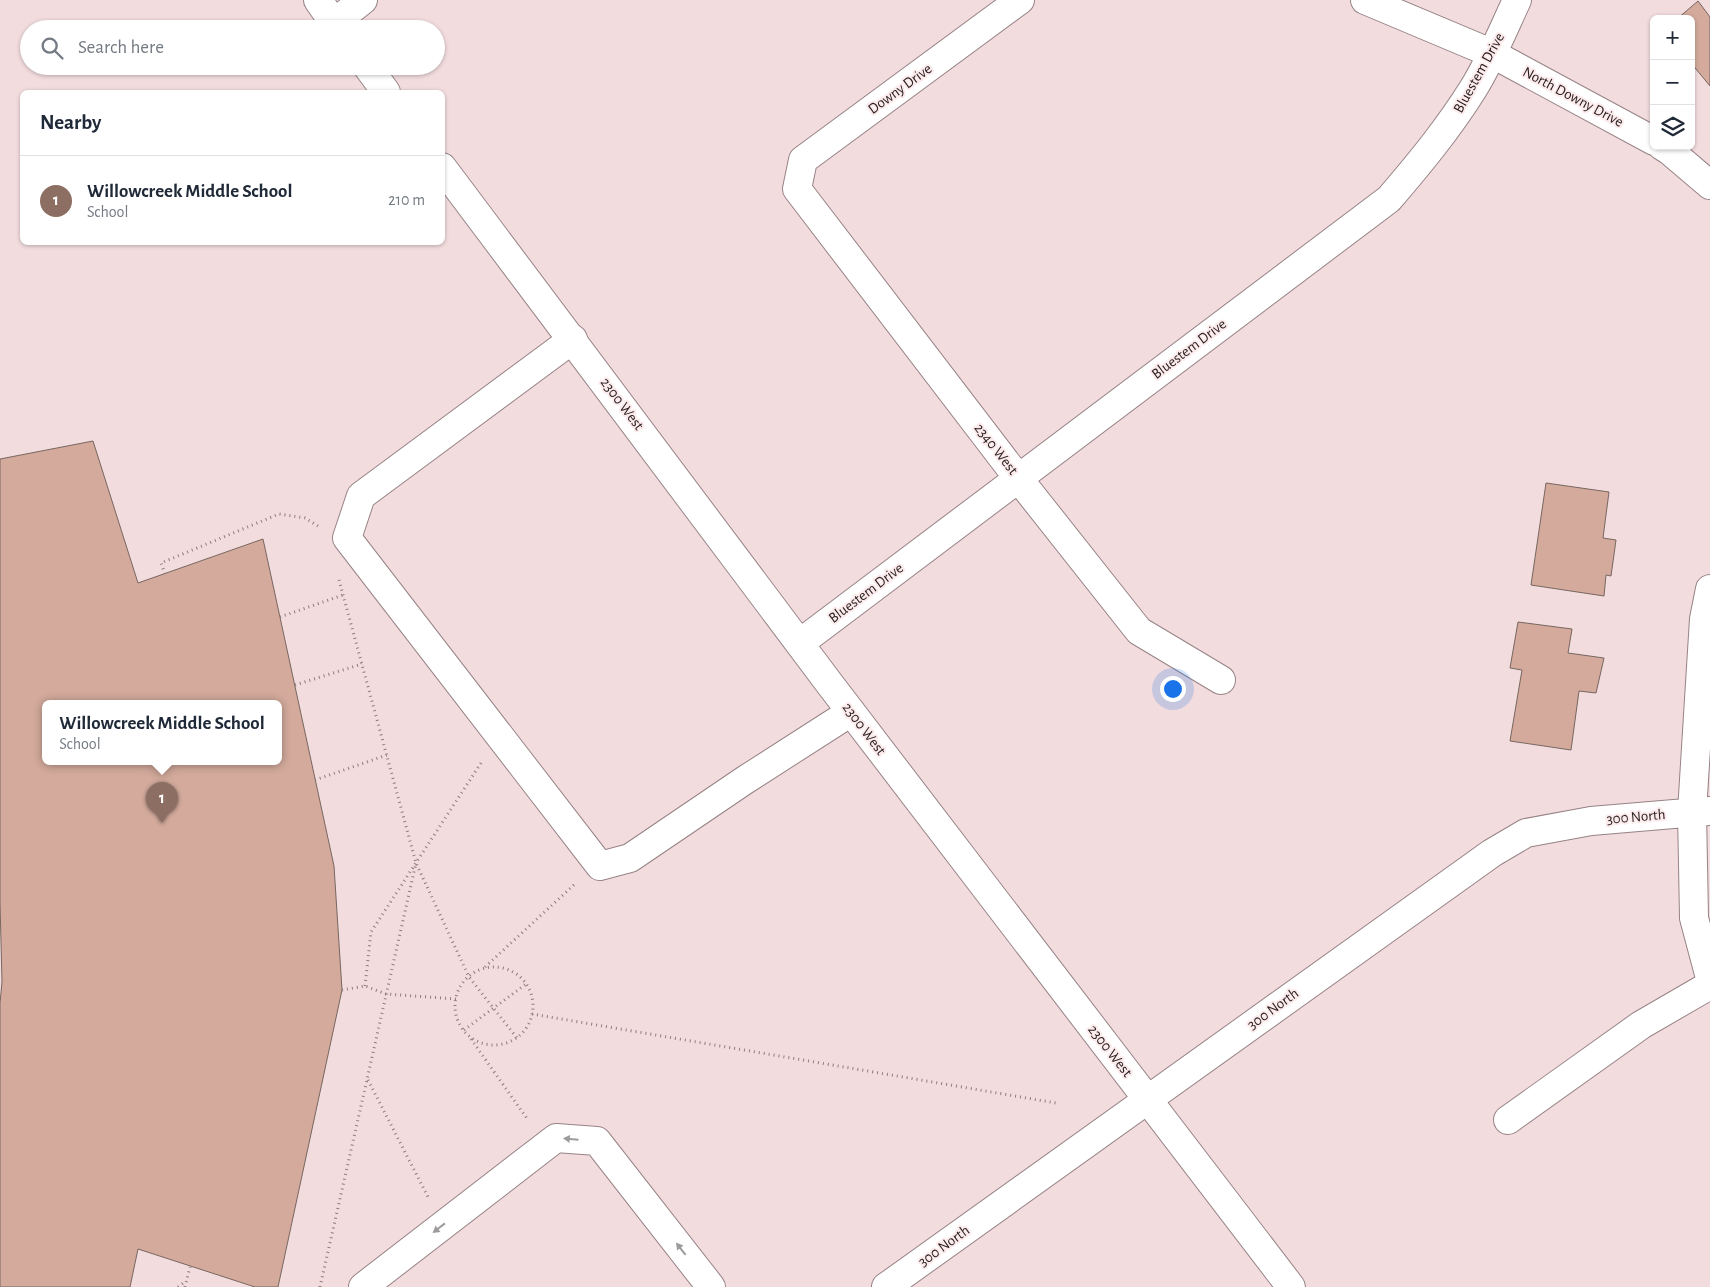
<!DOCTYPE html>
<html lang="en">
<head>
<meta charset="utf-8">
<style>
	:root { --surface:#fff; --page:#f2f2f3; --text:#1f2937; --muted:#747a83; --line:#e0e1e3; --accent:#db2777 }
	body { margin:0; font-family:"Alegreya Sans",sans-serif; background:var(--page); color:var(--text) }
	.controls { position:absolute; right:15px; top:15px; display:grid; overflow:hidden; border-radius:8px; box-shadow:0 1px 4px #0004 }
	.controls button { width:45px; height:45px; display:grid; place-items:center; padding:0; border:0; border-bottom:1px solid var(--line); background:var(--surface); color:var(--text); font:25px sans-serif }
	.you { position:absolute; left:1172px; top:688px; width:18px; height:18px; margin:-12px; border:4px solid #fff; border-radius:50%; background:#1a73e8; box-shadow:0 0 0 8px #1a73e833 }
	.badge { display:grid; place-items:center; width:32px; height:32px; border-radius:50%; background:var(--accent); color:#fff; font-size:16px; font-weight:700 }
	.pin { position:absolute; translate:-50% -41px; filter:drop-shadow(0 1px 2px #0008) }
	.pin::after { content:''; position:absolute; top:26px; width:18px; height:15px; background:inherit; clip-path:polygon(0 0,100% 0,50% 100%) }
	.popup { position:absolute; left:42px; top:700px; width:240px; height:65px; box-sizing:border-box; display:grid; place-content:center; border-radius:8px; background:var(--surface); filter:drop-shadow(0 1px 4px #0005); font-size:16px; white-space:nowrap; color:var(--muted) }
	.popup b { font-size:19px; color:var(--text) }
	.popup::after { content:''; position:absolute; left:50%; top:100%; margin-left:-10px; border:10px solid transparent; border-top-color:var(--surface) }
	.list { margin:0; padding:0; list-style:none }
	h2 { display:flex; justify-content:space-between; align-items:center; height:65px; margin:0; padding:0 20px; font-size:21px }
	h2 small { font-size:16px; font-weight:400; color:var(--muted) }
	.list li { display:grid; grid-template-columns:32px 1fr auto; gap:15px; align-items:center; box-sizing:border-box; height:90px; padding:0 20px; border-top:1px solid var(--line) }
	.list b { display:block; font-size:19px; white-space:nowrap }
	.list p { margin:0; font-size:16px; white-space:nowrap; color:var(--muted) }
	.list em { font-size:16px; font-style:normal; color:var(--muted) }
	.icon { flex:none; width:28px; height:28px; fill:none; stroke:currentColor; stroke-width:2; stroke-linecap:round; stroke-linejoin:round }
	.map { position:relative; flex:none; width:1710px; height:1287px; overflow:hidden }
	.search { position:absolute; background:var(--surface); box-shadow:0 1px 4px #0004; left:20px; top:20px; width:425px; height:55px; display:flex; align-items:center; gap:12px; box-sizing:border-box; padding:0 18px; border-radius:28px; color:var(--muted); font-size:19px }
	.panel { position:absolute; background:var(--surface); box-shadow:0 1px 4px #0004; left:20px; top:90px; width:425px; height:155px; border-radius:8px }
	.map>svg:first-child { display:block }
	.building { fill:#d3aa9c; stroke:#786660; fill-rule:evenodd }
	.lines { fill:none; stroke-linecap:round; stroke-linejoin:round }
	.minor-casing { stroke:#978386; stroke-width:30 }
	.major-casing { stroke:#978386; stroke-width:30 }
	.path { stroke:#8c7d7f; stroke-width:3; stroke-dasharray:1 4; stroke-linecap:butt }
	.minor { stroke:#fff; stroke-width:28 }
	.major { stroke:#fff; stroke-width:28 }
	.oneway { fill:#9e9b9b }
	.labels { text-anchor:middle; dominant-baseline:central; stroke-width:4; stroke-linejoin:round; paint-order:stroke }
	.street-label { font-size:15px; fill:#282021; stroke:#fceaec }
</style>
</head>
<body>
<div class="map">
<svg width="1710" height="1287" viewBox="0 0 1710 1287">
	<rect width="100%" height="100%" fill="#f2dcde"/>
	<path class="building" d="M1698 1 1710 17V86L1691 63V19H1677Z
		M93 441 138 583 263 539 334 866 342 990 278 1287H255L138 1249 130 1287H0V1003L2 982 0 903V459ZM46 704H278V762H46Z
		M1546 483 1609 492 1603 538 1616 540 1611 576 1606 575 1604 596 1531 585Z
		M1518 622 1572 629 1568 653 1604 658 1596 693 1579 691 1571 750 1510 741 1522 670 1510 668Z"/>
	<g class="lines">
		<g class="minor-casing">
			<path id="minor" d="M1020 0 803 160 797 189 1018 478 1139 631 1221 680
				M1365 0 1491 53 1654 141
				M334 23 363 0
				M1662 146 1670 151 1710 185
				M573 339 361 496 347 538 600 866 630 858 745 780 851 712
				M1710 589 1704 619 1692 812 1693 864 1694 918 1710 978
				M800 643 1389 199C1419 164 1448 129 1473 89 1490 62 1503 30 1517 0
				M1508 1120 1641 1025 1710 985
				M363 1287 556 1138 597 1141 711 1287
				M886 1287 1492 853 1526 833 1591 821 1710 811"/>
		</g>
		<g class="major-casing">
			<path id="major" d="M318 0 338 29
				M367 66 386 92
				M442 167 829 683 1291 1287"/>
		</g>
		<path class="path" d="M165 574 161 563 279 514 305 518 318 526
			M339 580 416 863 469 977 517 1038
			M280 617 343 595
			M295 685 362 664
			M315 780 387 755
			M485 967 576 883
			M455 1006a39 39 0 1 1 78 0a39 39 0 1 1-78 0Z
			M365 986 371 932 481 763
			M342 990 365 986 386 994 456 999
			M532 1014 1056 1103
			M464 1030 526 984
			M471 1039 528 1120
			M368 1080 428 1197
			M178 1287 186 1281
			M185 1287 190 1267
			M320 1287 416 863"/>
		<use href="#minor" class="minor"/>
		<use href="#major" class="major"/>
	</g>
	<defs><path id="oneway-solid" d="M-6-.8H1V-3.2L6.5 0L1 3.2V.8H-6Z" transform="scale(1.25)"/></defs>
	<g class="oneway">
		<use href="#oneway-solid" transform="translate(571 1139) rotate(-175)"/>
		<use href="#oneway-solid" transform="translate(439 1228) rotate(142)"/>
		<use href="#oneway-solid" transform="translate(681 1249) rotate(-128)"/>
	</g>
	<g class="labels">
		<g class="street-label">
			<text transform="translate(1479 73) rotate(-61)">Bluestem Drive</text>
			<text transform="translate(900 89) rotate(-36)">Downy Drive</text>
			<text transform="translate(1573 97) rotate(28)">North Downy Drive</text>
			<text transform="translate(1189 349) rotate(-37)">Bluestem Drive</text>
			<text transform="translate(622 404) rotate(53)">2300 West</text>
			<text transform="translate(996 449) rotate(52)">2340 West</text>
			<text transform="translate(866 593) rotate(-37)">Bluestem Drive</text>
			<text transform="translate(864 729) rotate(53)">2300 West</text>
			<text transform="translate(1636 817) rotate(-5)">300 North</text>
			<text transform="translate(1273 1009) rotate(-36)">300 North</text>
			<text transform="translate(1110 1051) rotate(52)">2300 West</text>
			<text transform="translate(944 1246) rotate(-36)">300 North</text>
		</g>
	</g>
</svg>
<div class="controls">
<button>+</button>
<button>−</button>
<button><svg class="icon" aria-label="layers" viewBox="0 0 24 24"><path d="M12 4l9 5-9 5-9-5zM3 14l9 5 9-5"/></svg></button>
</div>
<div class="you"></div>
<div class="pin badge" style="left:162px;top:823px;background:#8d6e63">1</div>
<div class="popup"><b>Willowcreek Middle School</b>School</div>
<div class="search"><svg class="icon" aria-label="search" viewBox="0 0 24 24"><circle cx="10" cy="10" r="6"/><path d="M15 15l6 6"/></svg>Search here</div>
<section class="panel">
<h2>Nearby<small></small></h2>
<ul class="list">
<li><span class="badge" style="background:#8d6e63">1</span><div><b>Willowcreek Middle School</b><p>School</p></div><em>210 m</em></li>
</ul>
</section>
</div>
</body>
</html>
